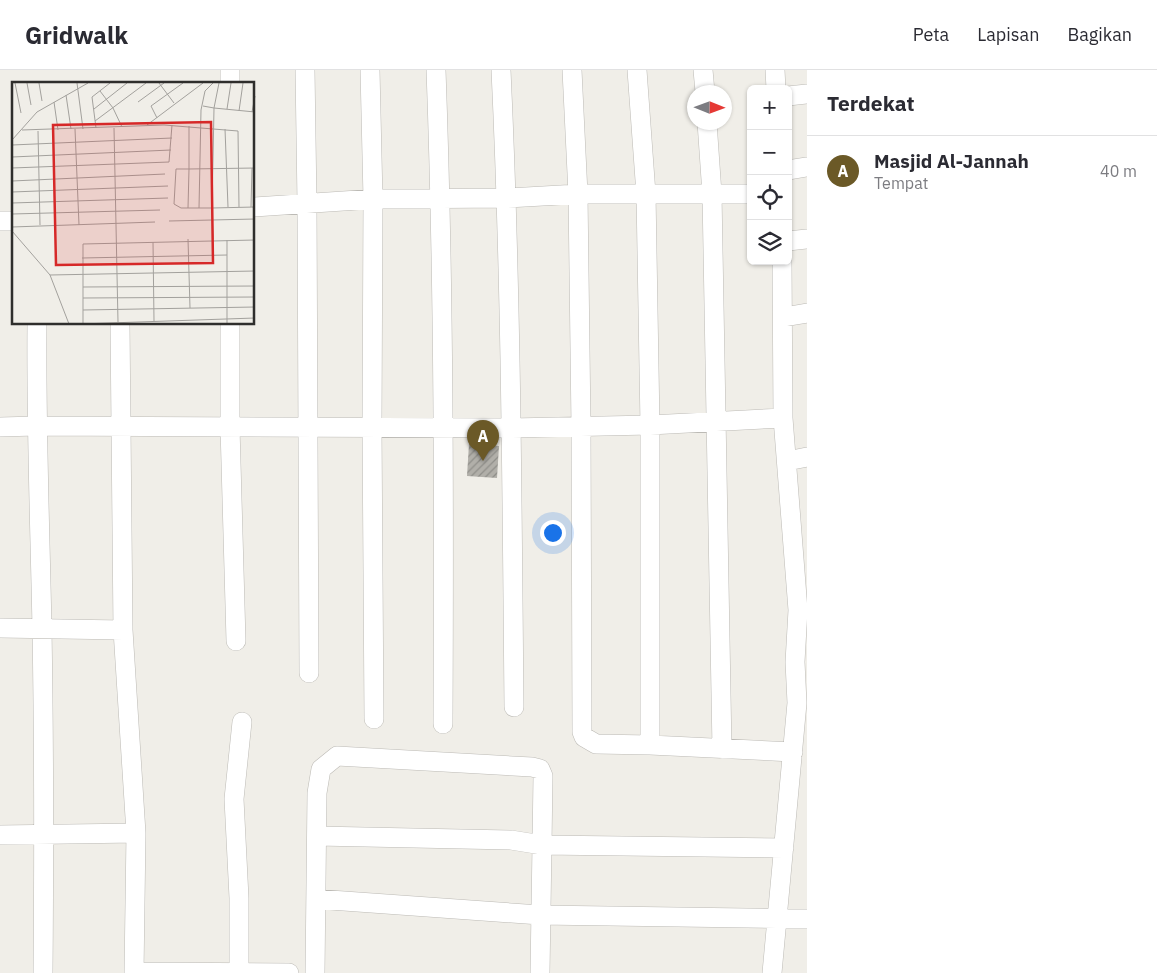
<!DOCTYPE html>
<html lang="id">
<head>
<meta charset="utf-8">
<style>
	:root { --surface:#fff; --page:#f2f2f3; --text:#2b2b33; --muted:#7c7c81; --line:#e1e1e2; --accent:#6b5927 }
	body { margin:0; font-family:"IBM Plex Sans",sans-serif; background:var(--page); color:var(--text) }
	.controls { position:absolute; right:15px; top:15px; display:grid; overflow:hidden; border-radius:8px; box-shadow:0 1px 4px #0004 }
	.controls button { width:45px; height:45px; display:grid; place-items:center; padding:0; border:0; border-bottom:1px solid var(--line); background:var(--surface); color:var(--text); font:25px sans-serif }
	.compass { position:absolute; left:687px; top:15px; width:45px; height:45px; border-radius:50%; background:var(--surface); box-shadow:0 1px 4px #0004; rotate:91deg }
	.you { position:absolute; left:552px; top:462px; width:18px; height:18px; margin:-12px; border:4px solid #fff; border-radius:50%; background:#1a73e8; box-shadow:0 0 0 8px #1a73e833 }
	.badge { display:grid; place-items:center; width:32px; height:32px; border-radius:50%; background:var(--accent); color:#fff; font-size:16px; font-weight:700 }
	.pin { position:absolute; translate:-50% -41px; filter:drop-shadow(0 1px 2px #0008) }
	.pin::after { content:''; position:absolute; top:26px; width:18px; height:15px; background:inherit; clip-path:polygon(0 0,100% 0,50% 100%) }
	.list { margin:0; padding:0; list-style:none }
	h2 { display:flex; justify-content:space-between; align-items:center; height:65px; margin:0; padding:0 20px; font-size:21px }
	h2 small { font-size:16px; font-weight:400; color:var(--muted) }
	.list li { display:grid; grid-template-columns:32px 1fr auto; gap:15px; align-items:center; box-sizing:border-box; height:70px; padding:0 20px; border-top:1px solid var(--line) }
	.list b { display:block; font-size:19px; white-space:nowrap }
	.list p { margin:0; font-size:16px; white-space:nowrap; color:var(--muted) }
	.list em { font-size:16px; font-style:normal; color:var(--muted) }
	.icon { flex:none; width:28px; height:28px; fill:none; stroke:currentColor; stroke-width:2; stroke-linecap:round; stroke-linejoin:round }
	.map { position:relative; flex:none; width:807px; height:903px; overflow:hidden }
	header { display:flex; align-items:center; gap:30px; box-sizing:border-box; height:70px; padding:0 25px; background:var(--surface); border-bottom:1px solid var(--line) }
	header strong { font-size:24px }
	nav { display:flex; gap:28px; margin-inline-start:auto; font-size:18px }
	main { display:flex }
	aside { flex:1; background:var(--surface) }
	.map>svg:first-child { display:block }
	.building { fill:url(#building-hatch) }
	.lines { fill:none; stroke-linecap:round; stroke-linejoin:round }
	.minor-casing { stroke:#bcbab5; stroke-width:20 }
	.minor { stroke:#fff; stroke-width:19 }
	.inset-road { fill:none; stroke:#a3a19d; stroke-width:1 }
	.view { fill:#d62828; fill-opacity:0.15; stroke:#d62828; stroke-width:2.5 }
	.inset-edge { fill:none; stroke:#2f2e2c; stroke-width:2.5 }
</style>
</head>
<body>
<header>
<strong>Gridwalk</strong>
<nav><a>Peta</a><a>Lapisan</a><a>Bagikan</a></nav>
</header>
<main>
<div class="map">
<svg width="807" height="903" viewBox="0 0 807 903">
	<defs>
		<pattern id="building-hatch" width="6" height="6" patternUnits="userSpaceOnUse" patternTransform="scale(1.25)"><rect width="6" height="6" fill="#b1afa9"/><path d="M-1 1l2-2M0 6l6-6M5 7l2-2" fill="none" stroke="#908f8a"/></pattern>
	</defs>
	<rect width="100%" height="100%" fill="#f0eee8"/>
	<path class="building" d="M469 374 499 376 497 408 467 406Z"/>
	<g class="lines">
		<g class="minor-casing">
			<path id="minor" d="M230 0V14
				M305 0 307 133 309 603
				M370 0 373 129 372 357 374 649
				M436 0C444 218 444 436 443 654
				M501 0C511 212 512 425 514 637
				M572 0 578 124 581 356 582 662 584 667 596 674 650 675 793 682
				M637 0 646 124 650 355V675
				M703 0 705 22
				M775 0 776 19
				M788 26 807 24
				M707 52 712 124 722 679
				M788 100 807 97
				M254 137 373 129 507 128 578 124H751
				M0 151H14
				M788 171 807 169
				M784 247 807 243
				M37 254C36 356 40 457 42 559 44 674 44 788 43 903
				M120 254 123 560 136 763 134 903
				M230 254V357L236 571
				M0 357 36 356 512 358 650 355 783 348
				M787 391 807 387
				M0 558 123 560
				M0 765 136 763
				M317 766 511 770 542 775 540 903
				M316 829 540 845 807 849
				M134 902 289 903
				M239 903V828L234 729 242 652
				M315 903 317 723 321 699 337 686 532 697 540 699 543 706 542 775 784 778
				M772 903 797 633 795 592 798 540 783 348 782 191"/>
		</g>
		<use href="#minor" class="minor"/>
	</g>
	<g transform="translate(12 12)">
		<rect width="242" height="242" fill="#f0eee8"/>
		<path class="inset-road" d="M3 1 9 31M15 1 19 23M27 1 30 19M65 1 71 47M147 1 162 21M207 1 202 26 243 30M88 9 101 26 110 45M54 13 59 47M42 20 46 48M126 20 152 1M82 27 115 1M215 27 219 1M227 29 231 1M240 30 243 14M145 36 139 24 171 1M83 39 134 1M135 43 191 1M177 44V87H164L162 122 169 126H200L202 26 191 24M84 46 80 15 98 1M102 46 106 240M63 47 67 143M213 47 216 125M10 48 152 43 226 49 227 125M26 49 28 143M0 58 25 30 76 1M0 63 160 56M0 75 159 68M0 86 157 80 160 43M0 99 153 92M0 110 156 104M0 121 156 116M239 125 240 86M176 126 177 87 243 86M187 126 189 28 193 9 201 1M0 132 148 128M157 139 243 137M0 145 143 140M0 149 38 193 57 242M176 157 178 226M201 157 200 126 243 125M215 158V242M141 160 142 239M70 176 215 173M38 193 243 189M71 205 243 204M71 216 243 215M71 228 243 225M71 241V162L243 158M68 242 243 236"/>
		<path class="view" d="M199 40 201 181 44 183 41 43Z"/>
		<rect width="242" height="242" class="inset-edge"/>
	</g>
</svg>
<div class="controls">
<button>+</button>
<button>−</button>
<button><svg class="icon" aria-label="locate" viewBox="0 0 24 24"><circle cx="12" cy="12" r="6"/><path d="M12 2v4M12 18v4M2 12h4M18 12h4"/></svg></button>
<button><svg class="icon" aria-label="layers" viewBox="0 0 24 24"><path d="M12 4l9 5-9 5-9-5zM3 14l9 5 9-5"/></svg></button>
</div>
<svg class="compass" viewBox="-18 -18 36 36"><path d="M0-13l5 13h-10z" fill="#e53935"/><path d="M0 13l5-13h-10z" fill="#7c7c81"/></svg>
<div class="you"></div>
<div class="pin badge" style="left:483px;top:391px">A</div>
</div>
<aside>
<h2>Terdekat<small></small></h2>
<ul class="list">
<li><span class="badge">A</span><div><b>Masjid Al-Jannah</b><p>Tempat</p></div><em>40 m</em></li>
</ul>
</aside>
</main>
</body>
</html>
